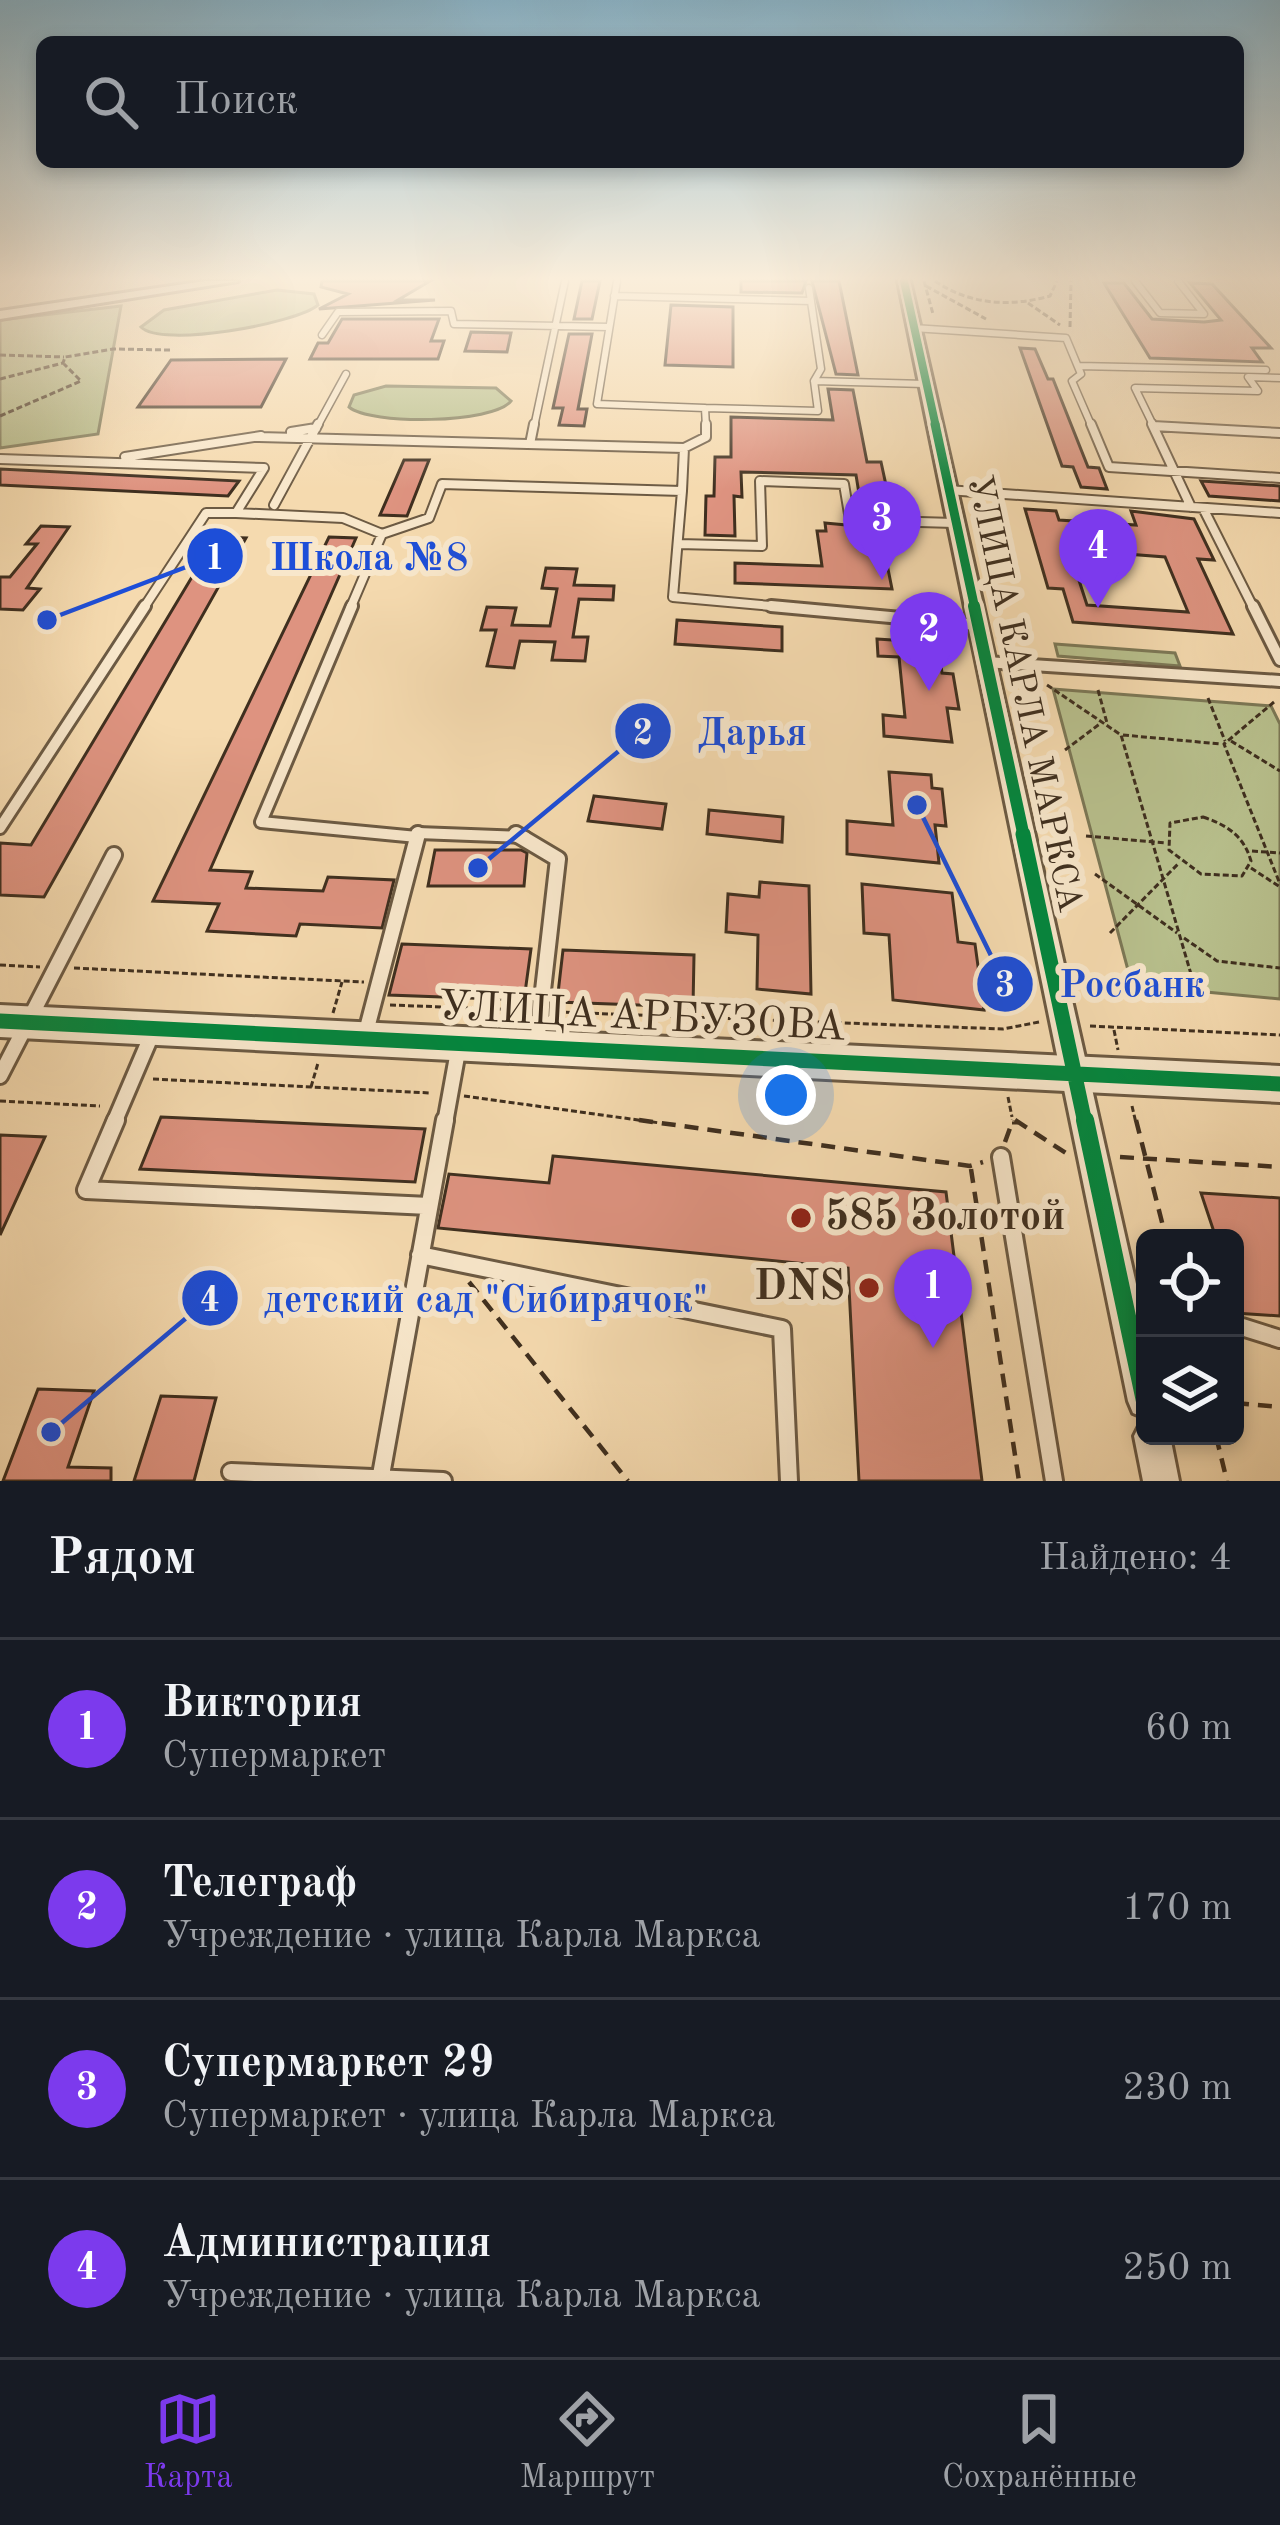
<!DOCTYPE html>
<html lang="ru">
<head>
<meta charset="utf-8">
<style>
	:root { --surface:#171b24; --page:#20242c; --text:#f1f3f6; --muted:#9ea1a6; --line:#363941; --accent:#7c3aed }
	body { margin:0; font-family:"Old Standard TT",serif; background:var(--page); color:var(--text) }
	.controls { position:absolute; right:36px; bottom:36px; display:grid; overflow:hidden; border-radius:18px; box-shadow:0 6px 18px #0003 }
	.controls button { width:108px; height:108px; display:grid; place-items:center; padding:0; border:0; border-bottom:3px solid var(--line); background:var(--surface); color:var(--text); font:60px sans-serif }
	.you { position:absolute; left:786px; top:1095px; width:42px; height:42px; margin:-30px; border:9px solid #fff; border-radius:50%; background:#1a73e8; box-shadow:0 0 0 18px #1a73e833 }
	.badge { display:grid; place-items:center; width:78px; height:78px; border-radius:50%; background:var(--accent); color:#fff; font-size:39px; font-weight:700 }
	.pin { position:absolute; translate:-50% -99px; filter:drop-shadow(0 3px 6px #0008) }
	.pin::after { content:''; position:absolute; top:63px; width:42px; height:36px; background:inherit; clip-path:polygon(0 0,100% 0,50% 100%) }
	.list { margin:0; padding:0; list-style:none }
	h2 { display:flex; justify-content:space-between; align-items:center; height:156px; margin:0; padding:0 48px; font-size:51px }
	h2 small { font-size:39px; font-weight:400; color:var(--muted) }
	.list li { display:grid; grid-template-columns:78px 1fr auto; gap:36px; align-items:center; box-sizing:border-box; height:180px; padding:0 48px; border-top:3px solid var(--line) }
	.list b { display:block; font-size:45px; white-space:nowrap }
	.list p { margin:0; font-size:39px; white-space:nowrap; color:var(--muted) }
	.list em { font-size:39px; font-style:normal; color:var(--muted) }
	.icon { flex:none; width:66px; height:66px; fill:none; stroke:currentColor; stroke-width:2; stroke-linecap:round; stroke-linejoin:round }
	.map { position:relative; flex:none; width:1280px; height:1481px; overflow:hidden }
	.search { position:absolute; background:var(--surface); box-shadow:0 6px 18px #0003; left:36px; right:36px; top:36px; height:132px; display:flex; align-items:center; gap:30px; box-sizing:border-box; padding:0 42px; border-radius:18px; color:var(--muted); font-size:45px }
	.sheet { height:876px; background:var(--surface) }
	nav { display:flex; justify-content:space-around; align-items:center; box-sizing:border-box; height:168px; border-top:3px solid var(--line); background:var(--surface); font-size:33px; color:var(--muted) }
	nav a { display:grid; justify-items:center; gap:6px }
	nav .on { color:var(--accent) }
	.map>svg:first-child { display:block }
	.green { fill:#b8c08d; stroke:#7c7856; stroke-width:3 }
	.building { fill:#de9380; stroke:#3f2f1f; stroke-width:3; fill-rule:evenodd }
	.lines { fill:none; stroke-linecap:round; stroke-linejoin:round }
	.service-far4-casing { stroke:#6c5a43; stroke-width:9 }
	.service-far3-casing { stroke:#6c5a43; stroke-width:12 }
	.service-far2-casing { stroke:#6c5a43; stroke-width:16 }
	.service-far1-casing { stroke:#6c5a43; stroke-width:20 }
	.service-casing { stroke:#6c5a43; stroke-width:22 }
	.minor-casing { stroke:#6c5a43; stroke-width:6 }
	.tertiary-casing { stroke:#6c5a43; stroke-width:6 }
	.path-far1 { stroke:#3f2f1f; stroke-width:3; stroke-dasharray:6 3; stroke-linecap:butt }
	.path { stroke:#3f2f1f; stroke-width:4.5; stroke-dasharray:14 9; stroke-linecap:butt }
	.service-far4 { stroke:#f8e7cb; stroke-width:6 }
	.service-far3 { stroke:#f8e7cb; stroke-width:8 }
	.service-far2 { stroke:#f8e7cb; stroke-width:10 }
	.service-far1 { stroke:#f8e7cb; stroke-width:14 }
	.service { stroke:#f8e7cb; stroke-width:16 }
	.minor { fill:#f8e7cb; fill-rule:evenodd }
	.tertiary { fill:#f8e7cb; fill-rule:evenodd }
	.cycleway-far4-casing { stroke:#f8e7cb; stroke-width:12 }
	.cycleway-far3-casing { stroke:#f8e7cb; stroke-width:15 }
	.cycleway-far2-casing { stroke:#f8e7cb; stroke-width:20 }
	.cycleway-far1-casing { stroke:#f8e7cb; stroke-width:22 }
	.cycleway-casing { stroke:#f8e7cb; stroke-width:26 }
	.cycleway-far4 { stroke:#00873e; stroke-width:8 }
	.cycleway-far3 { stroke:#00873e; stroke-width:9 }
	.cycleway-far2 { stroke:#00873e; stroke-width:12 }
	.cycleway-far1 { stroke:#00873e; stroke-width:15 }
	.cycleway { stroke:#00873e; stroke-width:18 }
	.poi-dot { fill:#8f2418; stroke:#f8e7cb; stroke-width:4.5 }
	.labels { text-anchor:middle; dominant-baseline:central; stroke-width:12; stroke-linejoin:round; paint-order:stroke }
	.street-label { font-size:36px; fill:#3f2f1f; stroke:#f8e7cb }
	.near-street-label { font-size:42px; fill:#3f2f1f; stroke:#f8e7cb }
	.near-poi-label { font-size:42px; font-weight:bold; fill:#3f2f1f; stroke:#f8e7cb; text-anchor:start }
	.leader { fill:none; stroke:#1d4ed8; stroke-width:4.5 }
	.callout-dot { fill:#1d4ed8; stroke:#f8e7cb; stroke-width:4.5 }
	.mark-label { font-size:36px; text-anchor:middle; font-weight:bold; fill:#fff }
	.callout-label { font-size:39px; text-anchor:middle; font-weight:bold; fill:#1d4ed8; stroke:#f8e7cb; stroke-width:12; stroke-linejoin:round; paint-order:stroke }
</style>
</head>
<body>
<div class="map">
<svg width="1280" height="1481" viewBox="0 0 1280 1481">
	<rect width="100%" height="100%" fill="#f5daaf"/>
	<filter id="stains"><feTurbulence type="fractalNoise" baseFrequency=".00167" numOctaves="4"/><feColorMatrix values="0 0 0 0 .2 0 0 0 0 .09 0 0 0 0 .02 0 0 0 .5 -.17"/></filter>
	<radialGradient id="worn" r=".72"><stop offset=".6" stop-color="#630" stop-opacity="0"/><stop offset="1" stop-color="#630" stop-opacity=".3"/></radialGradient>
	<path class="green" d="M277 290 314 294 318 305C295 324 161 348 141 327L164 310Z
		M121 306 98 434 0 448V320Z
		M386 386 496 388 511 401C493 424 370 425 349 407L354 395Z
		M1055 644 1175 653 1180 666 1058 656Z
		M1053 689 1271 706 1280 724V999L1132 985Z"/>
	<path class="building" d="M322 281H430L398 300H435L319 309 348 294 321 287Z
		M582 281H600L592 319H574Z
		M741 281H806L802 293 741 292Z
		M812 281H839L858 375 836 374Z
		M1104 283H1124L1152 319 1204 322 1221 320 1190 283 1212 284 1271 348H1252L1262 362 1150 358Z
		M671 305 733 307V367L665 365Z
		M342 319H439L431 341H444L438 359H310L318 343H328Z
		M471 332 511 333 507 352 465 351Z
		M569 334H592L578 409H587L584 426 559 425 563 408H553Z
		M1020 348 1035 349 1048 379H1053L1088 467 1099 468 1107 489 1081 487 1073 467 1062 466Z
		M286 359 261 407H138L171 360Z
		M828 389 853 390 867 462H881L892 513 862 512 856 475 741 472 742 497 734 496 735 536 705 535 706 496H714L715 457H731V417L833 420Z
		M404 460H429L407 516 380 515Z
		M0 469 239 481 228 496 0 485Z
		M1201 481 1280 486V501L1209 496Z
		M1025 509 1056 511 1059 520 1136 525 1131 511 1194 519 1214 560 1198 559 1233 634 1073 622 1063 589 1048 588ZM1065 537 1110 539 1114 553 1165 557 1188 612 1087 605Z
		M825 523 889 529 892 544H883L892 589 735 583V563L822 566 817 531H826Z
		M41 526 69 527 27 588 40 589 23 610 0 609V577H10L37 544H26Z
		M216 537 246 538 44 897 0 895V843L31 845Z
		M329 537 356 538 210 870 252 872 246 888 323 891 328 877 394 880 382 928 300 924 296 936 207 931 219 904 153 901Z
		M546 568 577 569 574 585 614 586 613 600 579 599 573 637H588L585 661 552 660 555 642 520 641 514 668 487 666 496 630H481L487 607 516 608 512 625 550 626 557 589 542 588Z
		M677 620 782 627V651L675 644Z
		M877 639 938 643 942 673 953 674 959 709 947 708 952 742 884 736 883 715 905 717 899 657 878 656Z
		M889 772 931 775 932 788 942 789 946 826 935 825 939 863 847 854V821L893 825Z
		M594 796 666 804 662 829 588 821Z
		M709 810 783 817 782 842 707 834Z
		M435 850H521L527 853 524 886H428Z
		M760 882 809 886 811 994 757 989 758 935 726 932 728 894 759 897Z
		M862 884 952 893 958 942 975 944 984 1010 893 1000 889 935 864 933Z
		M402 944 531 949 524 1000 389 995Z
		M563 950 694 955 693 1007 557 1002Z
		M161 1117 425 1129 415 1182 140 1169Z
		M0 1135 45 1137 0 1235Z
		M553 1156 946 1192 982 1481H859L848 1268 438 1228 449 1174 549 1183Z
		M1201 1193 1280 1198V1316L1235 1313V1238H1216Z
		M38 1389 94 1391 68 1467 111 1468V1481H3Z
		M161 1396 216 1398 194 1481H134Z"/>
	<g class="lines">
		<g class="service-far4-casing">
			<path id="service-far4" d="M617 281 597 404 705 408 706 427
				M1135 281 1160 313 1204 314 1178 281
				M809 288 821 369 814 381
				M614 296 811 301
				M913 328 1066 338 1081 374 1072 381 1092 427
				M322 335 338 312 451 311 454 324 609 327
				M1078 366 1266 370
				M705 408 818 411 814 381 925 384
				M1153 426 1180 427
				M317 427 346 374
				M534 427 565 281
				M1154 427 1135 388 1258 391 1248 377 1280 378"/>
		</g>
		<g class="service-far3-casing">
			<path id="service-far3" d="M1091 424 1109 467 1280 478
				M1152 424 1191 507
				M1153 426 1280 433
				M291 432 316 428
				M259 437 684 448
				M530 444 534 424
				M125 457 261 436
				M0 459 264 468 236 513H206L143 609
				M947 490 1280 513
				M682 491 673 597 804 609
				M274 505 318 424
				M1203 508 1254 609
				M236 513 343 518 382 534 350 609
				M382 534 429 518 442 484 682 491 684 448 706 437V424
				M678 544 762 546 760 481 844 484 850 520 954 523"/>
		</g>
		<g class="service-far2-casing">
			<path id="service-far2" d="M352 606 261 822 417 837
				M771 606 977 625
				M1253 606 1280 660
				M985 662 1280 681
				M0 828 145 606
				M418 833 525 837"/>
		</g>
		<g class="service-far1-casing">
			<path id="service-far1" d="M516 834 558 859 537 1043
				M366 1032 418 834
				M0 1076 114 855
				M114 1123 152 1034
				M445 1123 458 1051"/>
		</g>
		<g class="service-casing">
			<path id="service" d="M116 1120 86 1190 429 1206
				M1001 1157 1054 1481
				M420 1255 782 1329 789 1481
				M1242 1327 1280 1339
				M231 1472 443 1481
				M381 1475 445 1120"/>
		</g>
		<g class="minor-casing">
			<path id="minor" d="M205 281H238L0 319V311Z
				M898 281H910L1145 1324V1418L1133 1413 1128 1401Z
				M1145 1421V1436H1170L1179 1481H1143L1134 1436 1140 1424Z"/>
		</g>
		<g class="tertiary-casing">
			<path id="tertiary" d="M0 1005 1280 1066V1102L0 1037Z"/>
		</g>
		<path class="path-far1" d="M924 281 933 314
			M935 281C970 305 1010 307 1050 296L1057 281
			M926 286 986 319
			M1028 303 1060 325
			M1070 327 1071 281
			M0 355 64 357
			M0 379 63 363 65 357 113 349 170 350
			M0 416 81 381 64 364
			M1047 685 1121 735 1198 998
			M1098 690 1107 723
			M1208 698 1225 741
			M1274 702 1224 744 1280 884
			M1123 735 1221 744
			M1231 741 1280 771
			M1065 750 1101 723
			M1203 817C1227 825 1244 836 1251 861L1242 876 1201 874 1169 850 1170 823Z
			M1086 836 1166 843
			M1252 851 1280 853
			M1251 868 1280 887
			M1095 874 1177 933
			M1110 933 1178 864
			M1184 938 1217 961 1280 968
			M0 965 40 967
			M74 968 364 982
			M390 1005 524 1010
			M557 1012 1003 1029 1039 1022
			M333 1013 342 982
			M1090 1026 1280 1035
			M1114 1030 1118 1050
			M153 1079 431 1093
			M311 1087 318 1063
			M464 1096 660 1123
			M1008 1097 1012 1117
			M0 1101 100 1106
			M1132 1106 1136 1123
			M1012 1123H1019"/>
		<path class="path" d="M639 1120 970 1166 983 1162
			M1015 1120 1069 1155
			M1136 1120 1166 1238
			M1005 1142 1013 1120
			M1120 1157 1280 1167
			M971 1169 1019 1481
			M469 1282 628 1481
			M1235 1403 1280 1407
			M1216 1436 1227 1481"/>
		<use href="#service-far4" class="service-far4"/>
		<use href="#service-far3" class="service-far3"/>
		<use href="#service-far2" class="service-far2"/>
		<use href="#service-far1" class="service-far1"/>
		<use href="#service" class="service"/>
		<use href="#minor" class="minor"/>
		<use href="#tertiary" class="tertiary"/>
		<g class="cycleway-far4-casing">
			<path id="cycleway-far4" d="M904 281 936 427"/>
		</g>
		<g class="cycleway-far3-casing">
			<path id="cycleway-far3" d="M935 424 975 609"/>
		</g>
		<g class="cycleway-far2-casing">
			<path id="cycleway-far2" d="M974 606 1024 837"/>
		</g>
		<g class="cycleway-far1-casing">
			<path id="cycleway-far1" d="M1023 834 1085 1123
				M0 1021 1280 1084"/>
		</g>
		<g class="cycleway-casing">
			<path id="cycleway" d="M1085 1120 1145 1401"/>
		</g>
		<use href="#cycleway-far4" class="cycleway-far4"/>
		<use href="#cycleway-far3" class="cycleway-far3"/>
		<use href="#cycleway-far2" class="cycleway-far2"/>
		<use href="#cycleway-far1" class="cycleway-far1"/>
		<use href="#cycleway" class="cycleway"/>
	</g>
	<linearGradient id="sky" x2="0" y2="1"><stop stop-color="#8ab7ce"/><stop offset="0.57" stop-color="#faeedb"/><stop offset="1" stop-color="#faeedb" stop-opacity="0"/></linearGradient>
	<rect width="1280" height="489" fill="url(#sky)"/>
	<g class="poi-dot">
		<circle cx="801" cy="1218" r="12"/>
		<circle cx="869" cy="1288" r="12"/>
	</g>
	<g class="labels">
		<g class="street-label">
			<text transform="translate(1023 694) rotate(78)">УЛИЦА КАРЛА МАРКСА</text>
		</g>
		<g class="near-street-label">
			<text transform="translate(642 1018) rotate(3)">УЛИЦА АРБУЗОВА</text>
		</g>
		<g class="near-poi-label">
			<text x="825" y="1218">585 Золотой</text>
			<text x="845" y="1288" text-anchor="end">DNS</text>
		</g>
	</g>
	<path class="leader" d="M47 620L215 556M478 868L643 731M917 805L1005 984M51 1432L210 1298"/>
	<g class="callout-dot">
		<circle cx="47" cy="620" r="12"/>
		<circle cx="478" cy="868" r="12"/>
		<circle cx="917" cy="805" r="12"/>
		<circle cx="51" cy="1432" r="12"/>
		<circle cx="215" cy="556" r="30"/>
		<circle cx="643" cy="731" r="30"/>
		<circle cx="1005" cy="984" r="30"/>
		<circle cx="210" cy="1298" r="30"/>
	</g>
	<g class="mark-label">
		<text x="215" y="569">1</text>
		<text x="643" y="744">2</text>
		<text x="1005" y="996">3</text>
		<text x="210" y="1311">4</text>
	</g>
	<g class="callout-label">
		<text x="369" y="570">Школа №8</text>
		<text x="752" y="745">Дарья</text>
		<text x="1132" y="997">Росбанк</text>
		<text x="486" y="1312">детский сад "Сибирячок"</text>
	</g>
	<rect width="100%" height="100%" filter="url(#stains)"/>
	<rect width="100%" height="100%" fill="url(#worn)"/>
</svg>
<div class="controls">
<button><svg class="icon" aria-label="locate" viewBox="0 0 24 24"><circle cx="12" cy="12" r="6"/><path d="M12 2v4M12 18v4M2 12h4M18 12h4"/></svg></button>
<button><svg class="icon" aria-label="layers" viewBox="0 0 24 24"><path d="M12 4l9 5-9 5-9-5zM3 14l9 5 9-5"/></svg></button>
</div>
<div class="you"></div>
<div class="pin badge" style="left:933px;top:1348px">1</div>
<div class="pin badge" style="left:929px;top:691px">2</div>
<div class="pin badge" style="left:882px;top:580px">3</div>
<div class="pin badge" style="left:1098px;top:608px">4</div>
<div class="search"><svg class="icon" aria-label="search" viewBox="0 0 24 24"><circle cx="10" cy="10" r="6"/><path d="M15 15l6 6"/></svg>Поиск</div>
</div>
<section class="sheet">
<h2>Рядом<small>Найдено: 4</small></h2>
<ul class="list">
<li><span class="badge">1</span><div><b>Виктория</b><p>Супермаркет</p></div><em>60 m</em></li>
<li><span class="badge">2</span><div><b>Телеграф</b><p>Учреждение · улица Карла Маркса</p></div><em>170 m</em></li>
<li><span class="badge">3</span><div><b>Супермаркет 29</b><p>Супермаркет · улица Карла Маркса</p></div><em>230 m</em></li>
<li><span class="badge">4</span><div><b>Администрация</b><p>Учреждение · улица Карла Маркса</p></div><em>250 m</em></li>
</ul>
</section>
<nav>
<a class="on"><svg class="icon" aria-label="map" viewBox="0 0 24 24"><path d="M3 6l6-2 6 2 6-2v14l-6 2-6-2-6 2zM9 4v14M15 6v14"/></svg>Карта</a>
<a><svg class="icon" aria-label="directions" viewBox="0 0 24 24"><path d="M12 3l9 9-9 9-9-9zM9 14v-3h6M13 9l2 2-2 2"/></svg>Маршрут</a>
<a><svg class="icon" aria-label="saved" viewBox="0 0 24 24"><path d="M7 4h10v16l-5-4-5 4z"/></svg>Сохранённые</a>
</nav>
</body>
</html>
